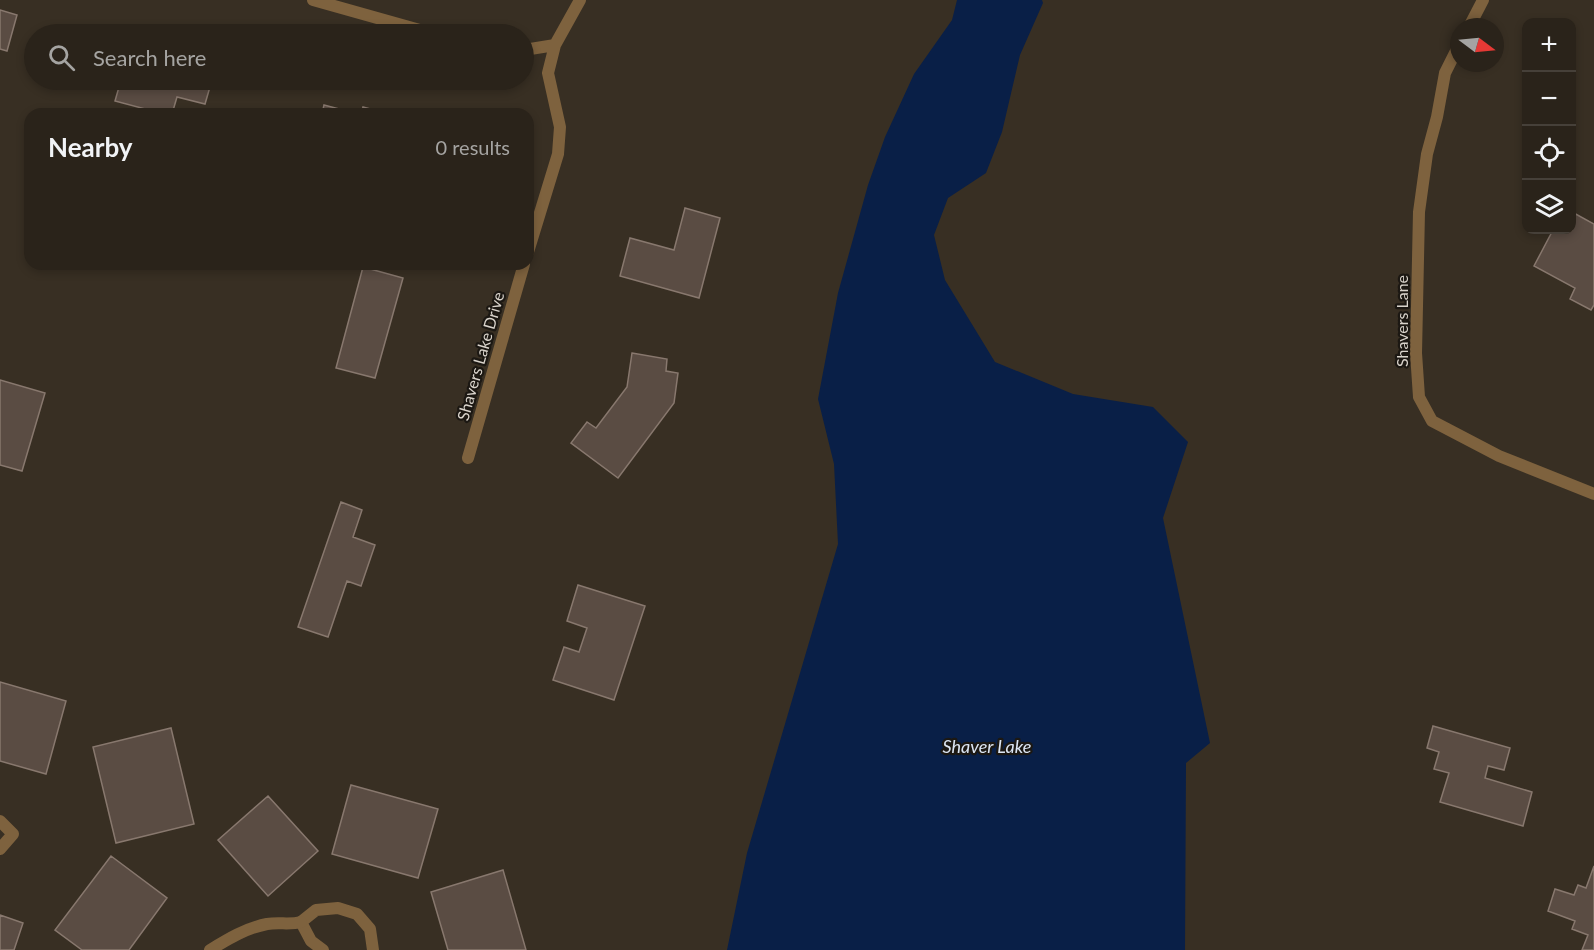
<!DOCTYPE html>
<html lang="en">
<head>
<meta charset="utf-8">
<style>
	:root { --surface:#2a231a; --page:#362f27; --text:#f1f3f6; --muted:#a5a4a2; --line:#464039 }
	body { margin:0; font-family:Lato,sans-serif; background:var(--page); color:var(--text) }
	.controls { position:absolute; right:18px; top:18px; display:grid; overflow:hidden; border-radius:12px; box-shadow:0 3px 9px #0003 }
	.controls button { width:54px; height:54px; display:grid; place-items:center; padding:0; border:0; border-bottom:2px solid var(--line); background:var(--surface); color:var(--text); font:30px sans-serif }
	.compass { position:absolute; left:1450px; top:18px; width:54px; height:54px; border-radius:50%; background:var(--surface); box-shadow:0 3px 9px #0003; rotate:106deg }
	.list { margin:0; padding:0; list-style:none }
	h2 { display:flex; justify-content:space-between; align-items:center; height:78px; margin:0; padding:0 24px; font-size:26px }
	h2 small { font-size:20px; font-weight:400; color:var(--muted) }
	.icon { flex:none; width:33px; height:33px; fill:none; stroke:currentColor; stroke-width:2; stroke-linecap:round; stroke-linejoin:round }
	.map { position:relative; flex:none; width:1594px; height:950px; overflow:hidden }
	.search { position:absolute; background:var(--surface); box-shadow:0 3px 9px #0003; left:24px; top:24px; width:510px; height:66px; display:flex; align-items:center; gap:15px; box-sizing:border-box; padding:0 21px; border-radius:33px; color:var(--muted); font-size:22px }
	.panel { position:absolute; background:var(--surface); box-shadow:0 3px 9px #0003; left:24px; top:108px; width:510px; height:162px; border-radius:18px }
	.map>svg:first-child { display:block }
	.water { fill:#091f47 }
	.building { fill:#5a4c43; stroke:#88786e; stroke-width:1.5 }
	.lines { fill:none; stroke-linecap:round; stroke-linejoin:round }
	.lane { stroke:#7e623e; stroke-width:12 }
	.street { stroke:#7e623e; stroke-width:12 }
	.labels { text-anchor:middle; dominant-baseline:central; stroke-width:4.5; stroke-linejoin:round; paint-order:stroke }
	.street-label { font-size:16px; fill:#d9d3cb; stroke:#1c1813 }
	.water-label { font-size:18px; font-style:italic; fill:#dce5f3; stroke:#1c1813 }
</style>
</head>
<body>
<div class="map">
<svg width="1594" height="950" viewBox="0 0 1594 950">
	<rect width="100%" height="100%" fill="#382f23"/>
	<path class="water" d="M957 0H1042L1043 3 1020 55 1002 132 986 173 948 198 934 235 945 280 995 362 1073 394 1153 407 1188 442 1163 518 1210 743 1186 763 1185 950H727L747 853 838 544 834 464 818 399 838 293 868 185 885 137 914 74 952 20Z"/>
	<path class="building" d="M0 10 17 15 7 51 0 49Z
		M121 80H212L205 104 177 97 172 114H164L115 101Z
		M324 105 358 114H322Z
		M363 107 389 114H361Z
		M685 208 720 218 699 298 620 276 630 238 674 250Z
		M1572 212 1594 224V305L1591 310 1570 299 1575 288 1534 266 1553 230H1572Z
		M363 267 403 278 375 378 336 368Z
		M632 353 667 359 666 371 678 373 674 403 618 478 571 443 587 422 596 428 627 387Z
		M0 380 45 393 22 471 0 465Z
		M341 502 362 510 353 537 375 545 361 586 347 581 328 637 298 627Z
		M578 585 645 606 614 700 553 680 564 647 579 652 587 628 567 621Z
		M0 682 66 701 46 774 0 761Z
		M1433 726 1510 748 1504 770 1488 766 1485 778 1532 792 1523 826 1440 802 1449 773 1434 769 1439 752 1427 748Z
		M171 728 194 824 116 843 93 747Z
		M351 785 438 809 418 878 332 854Z
		M268 796 318 851 268 896 218 840Z
		M111 856 167 898 129 950H82L55 930Z
		M1594 866V950H1582L1588 935 1572 929 1575 921 1548 911 1555 889 1574 895 1578 885 1586 888Z
		M503 870 526 950H448L431 892Z
		M0 915 23 923 14 950H0Z"/>
	<g class="lines">
		<path class="lane" d="M0 821 13 834 0 849
			M323 950 311 941 301 922 316 910 338 908 357 914 370 929 373 950"/>
		<path class="street" d="M313 0 434 34
			M1469 27 1483 0
			M1459 45 1445 73 1437 117 1427 154 1419 212 1416 353 1419 397 1432 421 1499 456 1594 494
			M524 50 555 45
			M528 252 558 154 560 127 548 73 555 45 580 0
			M468 458 524 264
			M210 950C228 939 246 928 267 924 279 922 290 925 301 922"/>
	</g>
	<g class="labels">
		<g class="street-label">
			<text transform="translate(1401 321) rotate(-90)">Shavers Lane</text>
			<text transform="translate(480 356) rotate(-74)">Shavers Lake Drive</text>
		</g>
		<g class="water-label">
			<text x="987" y="746">Shaver Lake</text>
		</g>
	</g>
</svg>
<div class="controls">
<button>+</button>
<button>−</button>
<button><svg class="icon" aria-label="locate" viewBox="0 0 24 24"><circle cx="12" cy="12" r="6"/><path d="M12 2v4M12 18v4M2 12h4M18 12h4"/></svg></button>
<button><svg class="icon" aria-label="layers" viewBox="0 0 24 24"><path d="M12 4l9 5-9 5-9-5zM3 14l9 5 9-5"/></svg></button>
</div>
<svg class="compass" viewBox="-18 -18 36 36"><path d="M0-13l5 13h-10z" fill="#e53935"/><path d="M0 13l5-13h-10z" fill="#a5a4a2"/></svg>
<div class="search"><svg class="icon" aria-label="search" viewBox="0 0 24 24"><circle cx="10" cy="10" r="6"/><path d="M15 15l6 6"/></svg>Search here</div>
<section class="panel">
<h2>Nearby<small>0 results</small></h2>
<ul class="list">
</ul>
</section>
</div>
</body>
</html>
